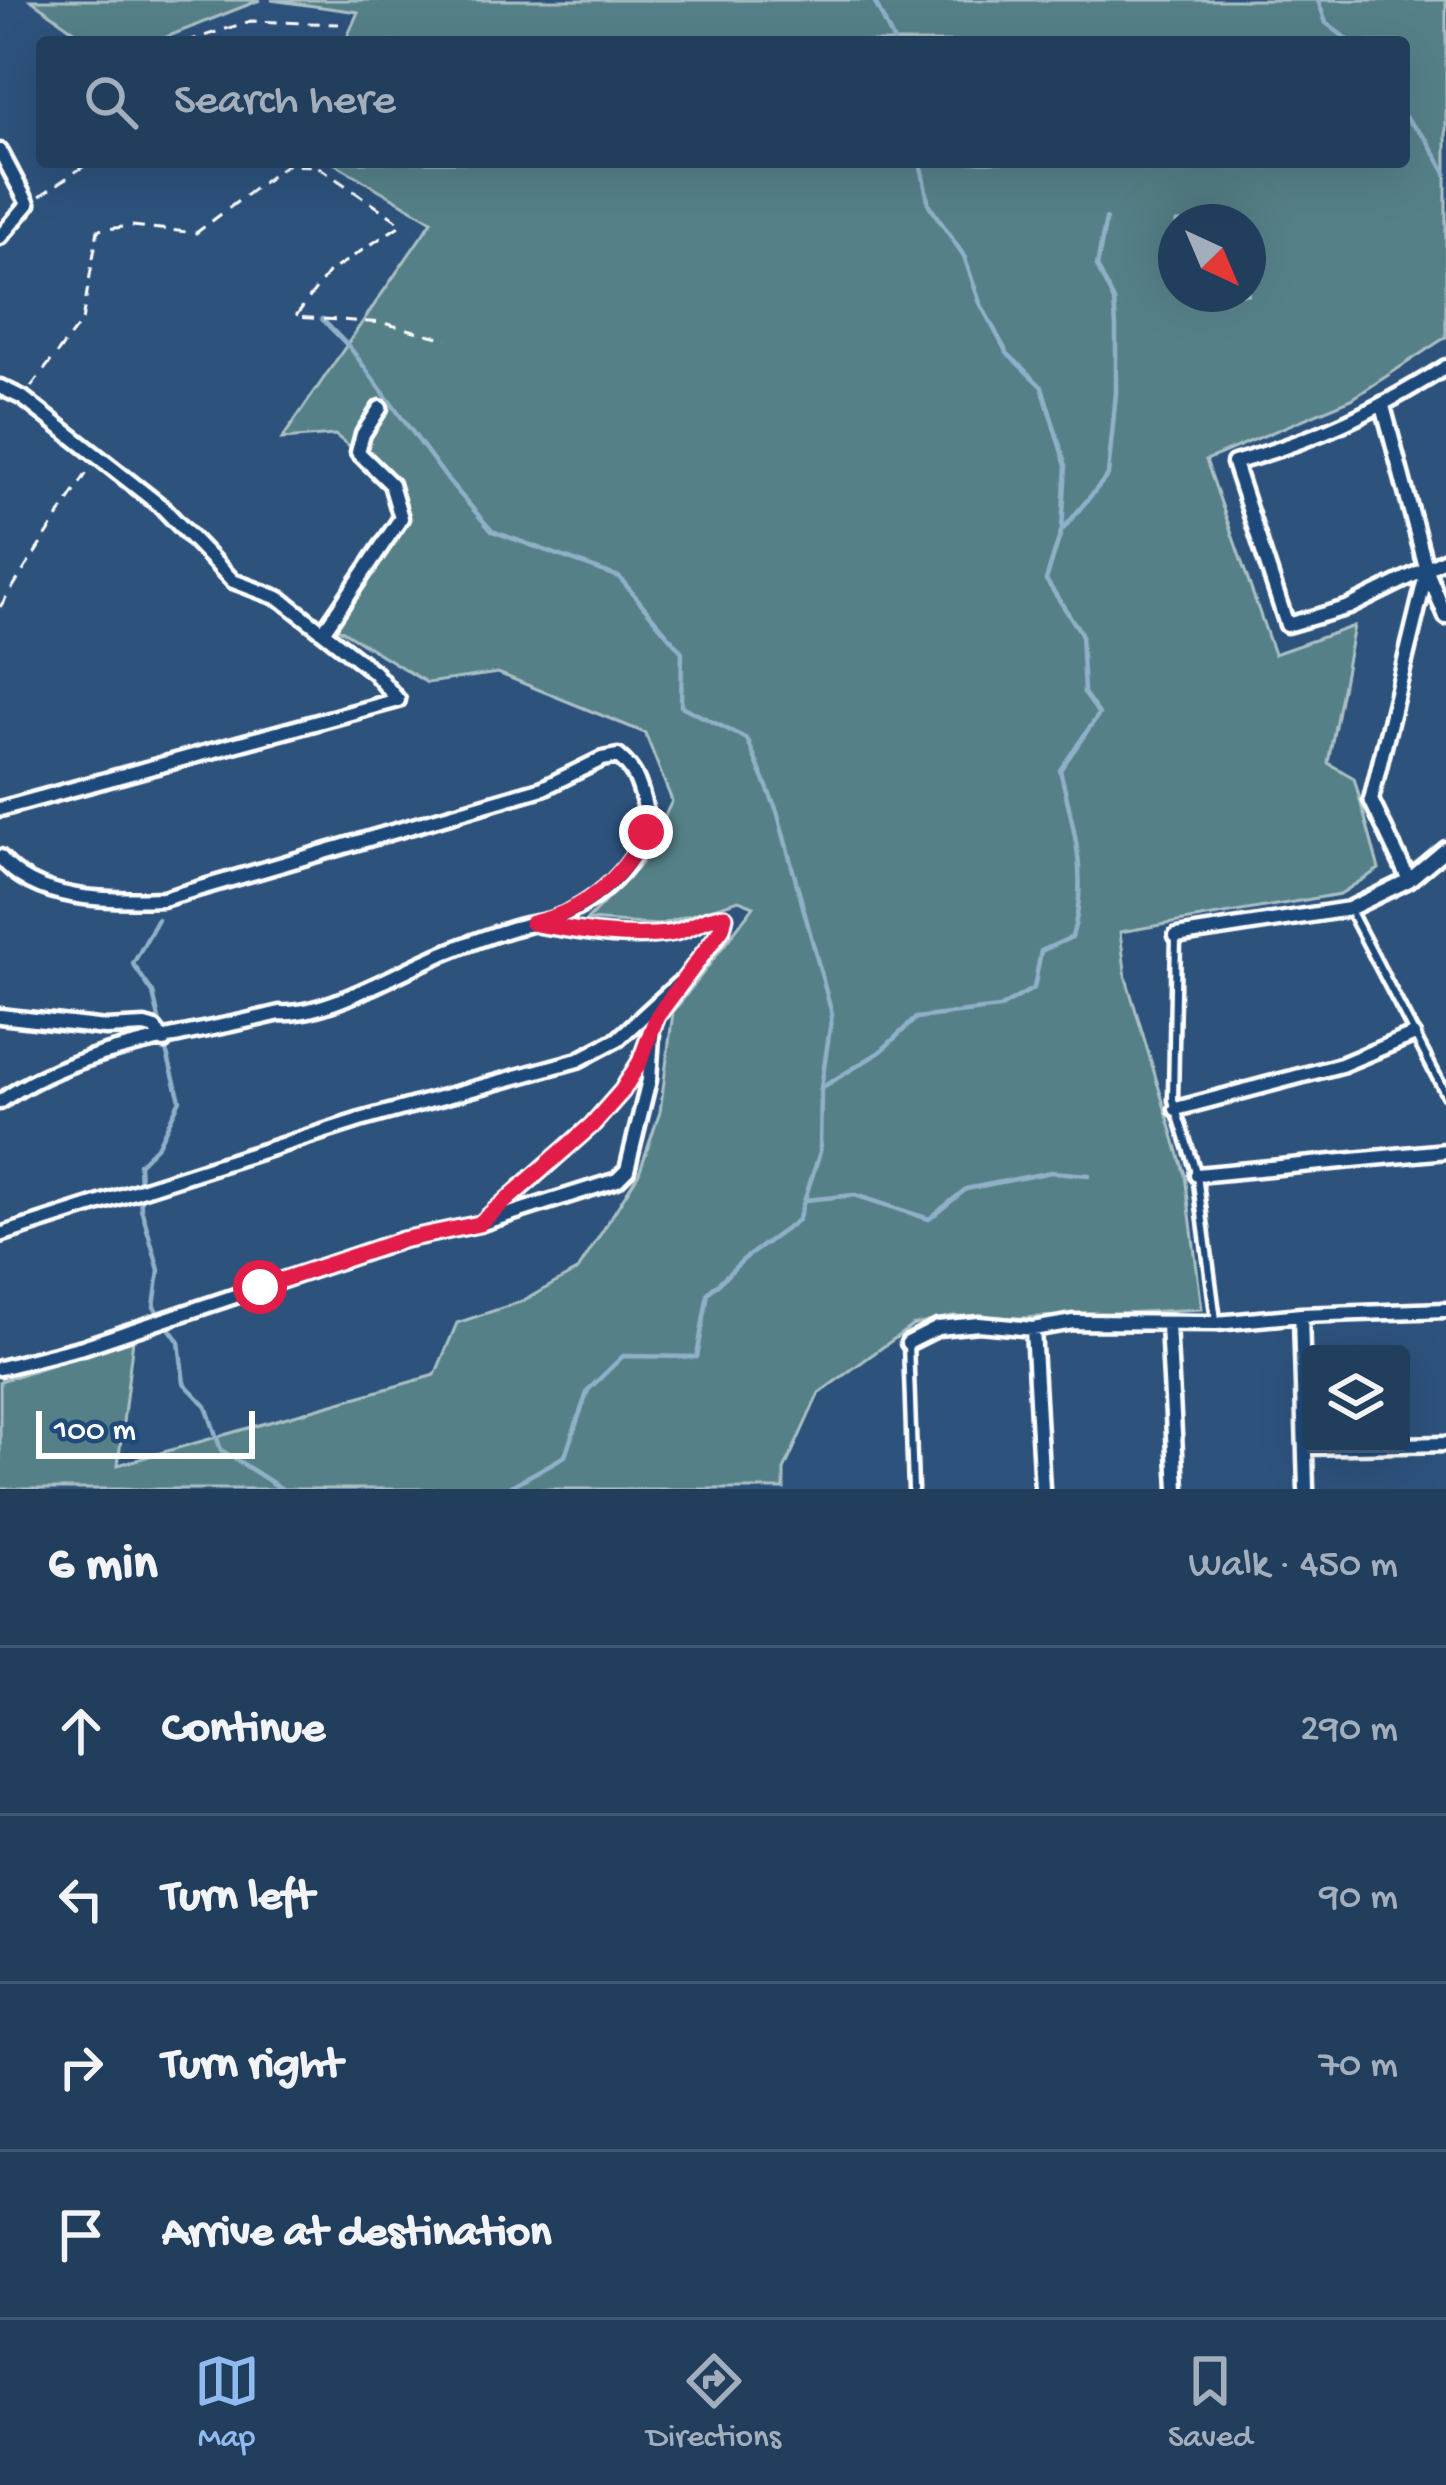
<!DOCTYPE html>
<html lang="en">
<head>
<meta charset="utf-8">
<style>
	:root { --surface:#223e5d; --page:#2e4966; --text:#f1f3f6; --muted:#a2aebc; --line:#3f5772; --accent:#90b9f0 }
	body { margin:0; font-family:"Gochi Hand",sans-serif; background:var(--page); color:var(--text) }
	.controls { position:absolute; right:36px; bottom:36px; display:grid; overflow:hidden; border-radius:12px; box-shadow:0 12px 48px #0002 }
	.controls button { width:108px; height:108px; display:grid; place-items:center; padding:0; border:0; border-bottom:3px solid var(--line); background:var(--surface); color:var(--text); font:60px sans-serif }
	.compass { position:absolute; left:1158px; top:204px; width:108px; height:108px; border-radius:50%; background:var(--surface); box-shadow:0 12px 48px #0002; rotate:136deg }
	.scale { position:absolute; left:36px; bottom:30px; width:219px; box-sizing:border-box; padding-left:12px; border:6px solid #fff; border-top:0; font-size:33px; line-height:42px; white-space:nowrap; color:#fff; -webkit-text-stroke:9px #1f4a7a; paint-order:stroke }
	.stop { position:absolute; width:36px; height:36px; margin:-27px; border:9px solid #e11d48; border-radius:50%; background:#fff }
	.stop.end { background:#e11d48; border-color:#fff; box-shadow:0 3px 12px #0008 }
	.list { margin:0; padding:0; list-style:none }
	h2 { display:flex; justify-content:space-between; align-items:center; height:156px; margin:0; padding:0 48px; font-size:51px }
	h2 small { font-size:39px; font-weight:400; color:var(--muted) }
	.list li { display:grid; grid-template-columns:78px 1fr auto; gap:36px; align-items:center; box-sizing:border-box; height:168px; padding:0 48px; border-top:3px solid var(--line) }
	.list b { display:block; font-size:45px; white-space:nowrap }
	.list em { font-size:39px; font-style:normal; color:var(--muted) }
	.icon { flex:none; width:66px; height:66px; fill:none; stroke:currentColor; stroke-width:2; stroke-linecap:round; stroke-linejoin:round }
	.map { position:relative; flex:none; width:1446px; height:1489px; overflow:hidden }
	.search { position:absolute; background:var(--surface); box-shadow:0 12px 48px #0002; left:36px; right:36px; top:36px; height:132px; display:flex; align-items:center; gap:30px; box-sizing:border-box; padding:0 42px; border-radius:12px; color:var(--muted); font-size:45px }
	.sheet { height:828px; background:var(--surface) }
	nav { display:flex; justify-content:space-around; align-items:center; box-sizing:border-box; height:168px; border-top:3px solid var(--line); background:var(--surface); font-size:33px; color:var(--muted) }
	nav a { display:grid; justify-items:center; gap:6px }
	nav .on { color:var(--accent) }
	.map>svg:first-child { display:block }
	.green { fill:#568088; stroke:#aac0c4; stroke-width:3; fill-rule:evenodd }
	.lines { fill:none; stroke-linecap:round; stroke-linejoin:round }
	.stream { stroke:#90b0c8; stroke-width:4.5 }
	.service-casing { stroke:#fff; stroke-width:15 }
	.minor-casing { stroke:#fff; stroke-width:21 }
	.path { stroke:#fff; stroke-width:3; stroke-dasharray:12 9; stroke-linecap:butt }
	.service { stroke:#1f4a7a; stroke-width:6 }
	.minor { stroke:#1f4a7a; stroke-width:12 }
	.route { stroke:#e11d48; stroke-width:15 }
</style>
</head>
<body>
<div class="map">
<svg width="1446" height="1489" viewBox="0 0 1446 1489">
	<rect width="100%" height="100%" fill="#2d527c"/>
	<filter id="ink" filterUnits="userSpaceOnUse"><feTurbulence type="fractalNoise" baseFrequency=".00833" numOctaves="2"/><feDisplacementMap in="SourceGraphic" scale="24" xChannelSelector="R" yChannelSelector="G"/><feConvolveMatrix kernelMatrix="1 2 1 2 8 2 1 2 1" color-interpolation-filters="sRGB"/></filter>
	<g filter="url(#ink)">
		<path class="green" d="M31 0H260L154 42H90Z
			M271 0H1446V337L1352 399 1206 460 1274 654 1354 626 1328 763 1354 778 1379 869 1340 894 1120 932 1126 978 1185 1175 1202 1309 1020 1318 953 1316 912 1326 819 1393 784 1470V1489H0V1381L133 1339 118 1465 435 1375 457 1323 523 1301 578 1270 639 1173 660 1112 673 1012 754 906 739 900 658 925 587 920 642 863 672 801 645 733 498 673 427 683 333 625 398 522 383 472 335 435 282 439 432 221 332 162H1404V42H345L358 12ZM1176 222H1248V294H1176Z"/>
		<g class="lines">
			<path class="stream" d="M874 0 894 42
				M1318 0 1326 23 1351 42
				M1404 116 1427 140 1446 173
				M322 319 351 349 447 479 492 531 619 577 682 652 681 706 747 739 777 811 832 1014 821 1088 820 1152 798 1220 744 1259 708 1293 697 1357 623 1356 588 1390 565 1456 506 1489
				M1064 528 1108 475 1116 393V326L1114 301 1097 266 1106 219
				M158 919 133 964 153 993 162 1032
				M164 1043 180 1100 158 1145 139 1164 141 1208 159 1270 154 1307 179 1342 184 1383 206 1406 221 1450 282 1489
				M821 1088 880 1052 916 1018 999 1008 1034 988 1041 951 1072 937C1089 879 1074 827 1060 770L1099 714 1084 693 1081 633 1046 580 1062 529 1066 466 1042 387 1007 353 980 303 964 256 929 205 920 162
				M805 1200 855 1195 929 1219 966 1189 1051 1172 1089 1175"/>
			<g class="service-casing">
				<path id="service" d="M1351 912 1446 1095
					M1176 936 1173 1100 1197 1175 1216 1320
					M908 1343 913 1489"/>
			</g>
			<g class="minor-casing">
				<path id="minor" d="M0 151 28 204 0 237
					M1446 367C1372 413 1318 439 1234 463L1287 625 1349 607 1446 559
					M0 387 23 398 162 507 233 581 281 599 374 672 398 700 0 809
					M1383 406 1427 571 1446 617
					M323 632 401 518 391 484 358 452 363 434 380 408
					M0 857C35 902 109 901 163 899L543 788 602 759 618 756C635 770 639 783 644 803 656 853 599 902 556 918 542 923 526 924 511 929 488 936 464 945 442 954 398 972 326 1016 280 1013 189 1036 76 1046 0 1102
					M1409 880 1371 800 1427 571
					M1176 936 1349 909 1409 880 1446 849
					M0 1016 106 1028 145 1026 155 1029 164 1041
					M1176 1109 1341 1065 1413 1035
					M1197 1175 1446 1151
					M488 1217 592 1125 622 1091 640 1062 657 1016 722 929 725 917C705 915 691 930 672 933 627 941 583 931 539 925
					M0 1235 360 1120 578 1060 618 1039 678 984
					M1301 1315 1306 1489
					M1168 1325 1177 1489
					M1033 1329 1042 1489
					M908 1343 938 1328 979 1324 1033 1329 1073 1322 1217 1323 1301 1315 1446 1310
					M0 1368 83 1347 402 1240 479 1224 617 1180 627 1170 649 1080 652 1035
					M1305 1447 1446 1444"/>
			</g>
			<path class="path" d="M185 42 251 21 339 24
				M40 196 90 162
				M31 387 82 321 98 230 132 226 196 233 286 165 317 166 402 224 328 273 295 317 383 323 447 339
				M0 607 90 468"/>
			<use href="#service" class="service"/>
			<use href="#minor" class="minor"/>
		</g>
	</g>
	<g class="lines" filter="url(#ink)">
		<path class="route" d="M260 1287 402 1240 479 1224 592 1125 622 1091 640 1062 657 1016 722 928 725 916C704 916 689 931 669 934 623 939 578 931 532 923 585 911 621 880 646 832"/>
	</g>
</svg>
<div class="controls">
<button><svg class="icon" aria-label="layers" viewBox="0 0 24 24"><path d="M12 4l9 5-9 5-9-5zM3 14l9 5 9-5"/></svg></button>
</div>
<svg class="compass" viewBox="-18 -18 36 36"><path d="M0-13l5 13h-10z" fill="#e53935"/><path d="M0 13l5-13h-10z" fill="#a2aebc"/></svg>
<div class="scale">100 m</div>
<div class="stop" style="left:260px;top:1287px"></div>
<div class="stop end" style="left:646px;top:832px"></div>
<div class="search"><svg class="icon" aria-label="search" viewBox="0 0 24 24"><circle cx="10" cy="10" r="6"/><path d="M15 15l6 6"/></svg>Search here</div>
</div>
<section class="sheet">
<h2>6 min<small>Walk · 450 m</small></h2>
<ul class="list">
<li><svg class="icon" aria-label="ahead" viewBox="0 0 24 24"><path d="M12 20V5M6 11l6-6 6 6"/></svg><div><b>Continue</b></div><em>290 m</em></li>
<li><svg class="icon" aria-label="left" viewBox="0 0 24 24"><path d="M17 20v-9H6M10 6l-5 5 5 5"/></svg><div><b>Turn left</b></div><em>90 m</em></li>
<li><svg class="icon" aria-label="right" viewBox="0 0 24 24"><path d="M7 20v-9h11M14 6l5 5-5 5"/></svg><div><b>Turn right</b></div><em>70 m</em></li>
<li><svg class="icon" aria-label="arrive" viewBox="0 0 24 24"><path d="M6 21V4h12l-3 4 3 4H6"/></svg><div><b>Arrive at destination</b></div></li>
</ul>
</section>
<nav>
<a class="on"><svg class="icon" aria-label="map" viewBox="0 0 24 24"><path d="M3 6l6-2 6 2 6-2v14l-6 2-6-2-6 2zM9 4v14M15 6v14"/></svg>Map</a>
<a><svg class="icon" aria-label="directions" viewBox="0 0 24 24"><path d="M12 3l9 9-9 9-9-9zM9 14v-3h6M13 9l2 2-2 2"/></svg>Directions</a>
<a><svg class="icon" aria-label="saved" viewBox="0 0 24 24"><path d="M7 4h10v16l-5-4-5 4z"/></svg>Saved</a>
</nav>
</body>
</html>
